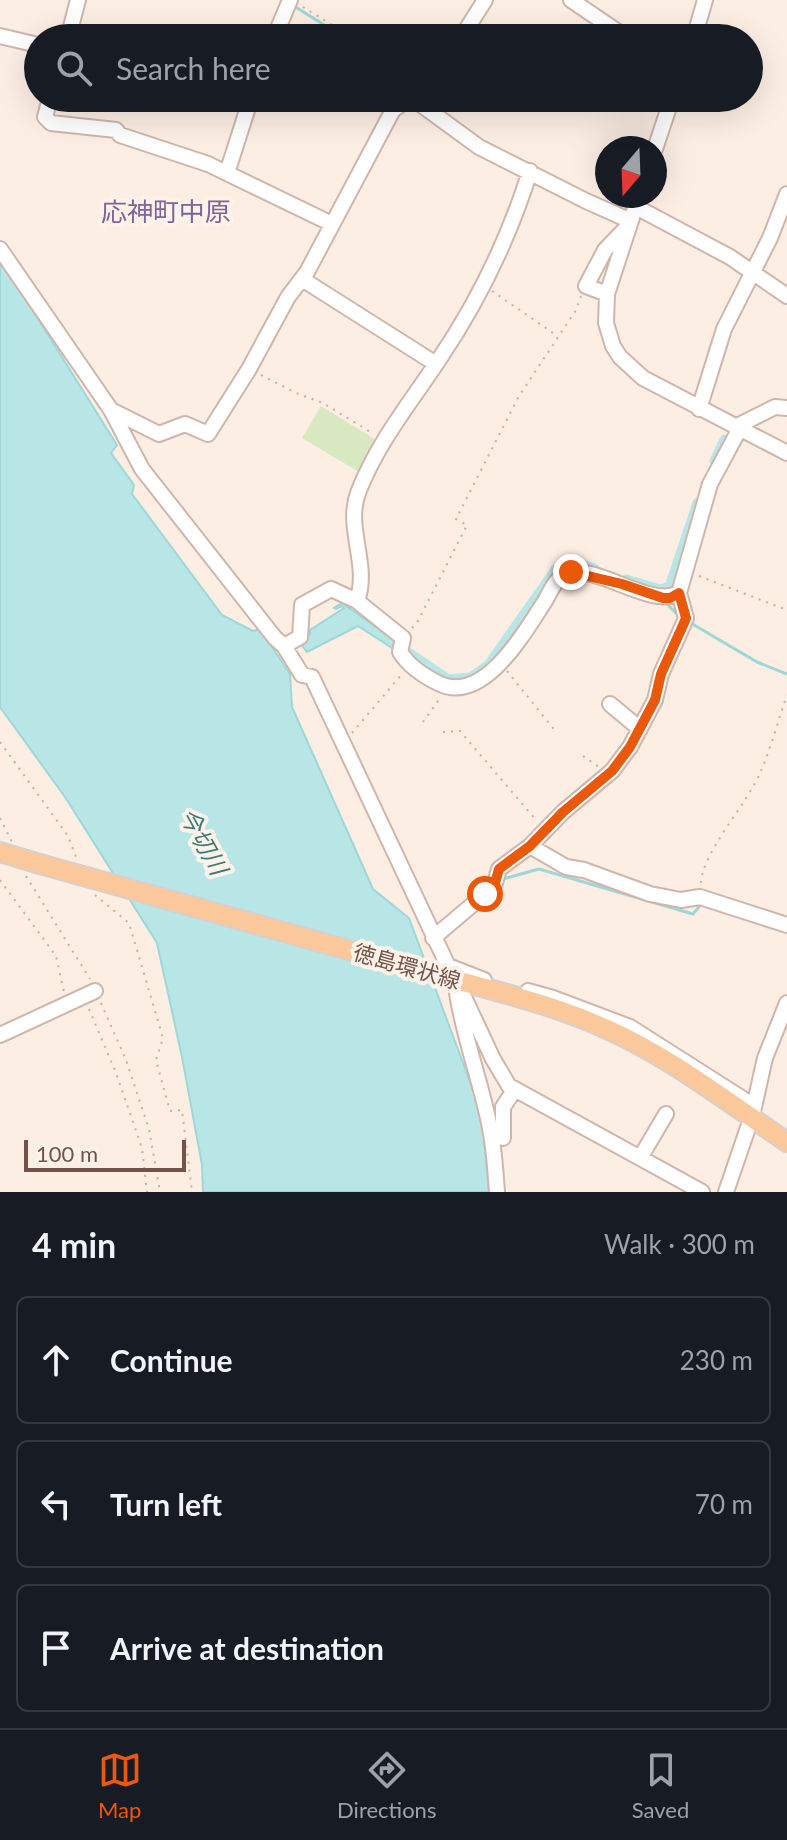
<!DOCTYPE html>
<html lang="en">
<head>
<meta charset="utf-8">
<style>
	:root { --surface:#171b24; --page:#242831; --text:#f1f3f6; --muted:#9ea1a6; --line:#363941; --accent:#ea580c }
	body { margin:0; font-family:Lato,"Noto Sans JP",sans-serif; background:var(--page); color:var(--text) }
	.compass { position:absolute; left:595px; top:136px; width:72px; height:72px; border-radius:50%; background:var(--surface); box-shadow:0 8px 32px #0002; rotate:199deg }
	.scale { position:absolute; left:24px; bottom:20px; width:162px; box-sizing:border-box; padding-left:8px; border:4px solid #745249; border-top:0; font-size:22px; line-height:28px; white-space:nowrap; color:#745249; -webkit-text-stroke:6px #fff3e9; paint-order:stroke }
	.stop { position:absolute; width:24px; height:24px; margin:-18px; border:6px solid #ea580c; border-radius:50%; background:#fff }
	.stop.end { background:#ea580c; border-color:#fff; box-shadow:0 2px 8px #0008 }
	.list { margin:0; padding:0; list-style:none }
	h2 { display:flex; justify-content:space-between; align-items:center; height:104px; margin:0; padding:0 32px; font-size:34px }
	h2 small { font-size:26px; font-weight:400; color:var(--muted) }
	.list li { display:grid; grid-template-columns:52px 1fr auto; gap:24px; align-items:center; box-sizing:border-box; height:128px; margin:0 16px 16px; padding:0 16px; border:2px solid var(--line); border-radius:12px }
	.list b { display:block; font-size:30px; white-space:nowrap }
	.list em { font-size:26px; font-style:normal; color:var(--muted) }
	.icon { flex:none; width:44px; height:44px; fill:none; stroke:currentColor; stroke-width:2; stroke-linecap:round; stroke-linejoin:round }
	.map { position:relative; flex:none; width:787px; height:1192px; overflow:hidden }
	.search { position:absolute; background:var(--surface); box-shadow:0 8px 32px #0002; left:24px; right:24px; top:24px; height:88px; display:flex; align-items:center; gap:20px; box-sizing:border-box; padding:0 28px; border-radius:44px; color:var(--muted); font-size:30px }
	.sheet { height:536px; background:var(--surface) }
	nav { display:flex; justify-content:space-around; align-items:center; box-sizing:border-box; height:112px; border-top:2px solid var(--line); background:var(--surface); font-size:22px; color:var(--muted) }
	nav a { display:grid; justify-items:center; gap:4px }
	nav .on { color:var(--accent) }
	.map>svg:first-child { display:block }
	.green { fill:#d8e9c1 }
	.water { fill:#b8e5e5; stroke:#9ed7d7; stroke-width:2 }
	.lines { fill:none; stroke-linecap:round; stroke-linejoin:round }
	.stream { stroke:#9ed7d7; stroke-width:3 }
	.canal { stroke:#b8e5e5; stroke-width:11 }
	.minor-casing { stroke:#cfb6ad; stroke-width:18 }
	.major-casing { stroke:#d8cfcc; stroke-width:22 }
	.path { stroke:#d6ab9e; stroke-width:2; stroke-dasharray:2 6; stroke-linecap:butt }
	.minor { stroke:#fff; stroke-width:14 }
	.major { stroke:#fbc89b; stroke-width:18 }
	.major-bridge-casing { stroke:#d8cfcc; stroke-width:22; stroke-linecap:butt }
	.major-bridge { stroke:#fbc89b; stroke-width:18 }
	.route { stroke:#ea580c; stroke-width:10 }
	.labels { text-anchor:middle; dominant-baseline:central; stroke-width:8; stroke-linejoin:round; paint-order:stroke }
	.street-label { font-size:22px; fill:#745249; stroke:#fff3e9 }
	.water-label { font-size:24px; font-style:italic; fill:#3d7979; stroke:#fff3e9 }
	.quarter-label { font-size:26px; fill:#7e6597; stroke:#fff3e9 }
</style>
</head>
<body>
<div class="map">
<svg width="787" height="1192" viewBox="0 0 787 1192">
	<rect width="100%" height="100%" fill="#fceee3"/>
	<path class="green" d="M321 406 376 440 359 472 302 438Z"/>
	<path class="water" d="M0 258 117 445 111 453 134 485 132 494 222 615 253 631 260 629 290 674 292 707 373 889 409 918 482 1114 489 1192H203L202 1165 182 1057 157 943 65 797 0 707Z
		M342 603 397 642 395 650 358 626 307 652 301 644 310 634V630L344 608 342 606 336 609 334 608Z"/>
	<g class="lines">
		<path class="stream" d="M294 6 345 38
			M376 469 394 437
			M667 600 669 606 679 616
			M689 622 757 662 787 674
			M503 879 539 869 693 914 703 902
			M466 901 481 888"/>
		<path class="canal" d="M715 461 725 440
			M626 580 660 590 670 587 698 503
			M401 648 448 680 471 678 489 665 556 570 576 563 594 569"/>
		<g class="minor-casing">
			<path id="minor" d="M571 0 627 38
				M0 36 38 45
				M68 38 78 0
				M274 38 290 0
				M461 38 485 0
				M694 38 705 0
				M50 98 45 117 51 123 116 130 120 135 208 164 332 224
				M412 98 479 147 586 201 631 221
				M655 149 672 98
				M530 171C509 238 479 300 440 358 411 402 377 443 358 493 345 528 370 565 357 601L403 638 400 652C408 665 424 676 438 683 483 706 524 633 545 601 551 591 555 578 567 574 597 563 650 609 679 593
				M227 173 251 98
				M639 196 607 294 606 323 613 346 620 357 643 378 787 453
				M636 207 730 257 787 296
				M0 249 111 410 142 469 275 638 284 646 302 675 312 677 448 966 484 980
				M302 279 436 364
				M607 294 586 286 605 250 627 227
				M699 409 724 329 770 238 787 194
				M111 410 159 434 185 424 208 434 249 369 288 297 307 272 393 110 410 98
				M735 427 775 407 787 408
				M284 646 300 637 302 605 331 589 357 601
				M610 704 640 729
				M530 846 566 867 584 870 650 894 681 900 700 897 787 925
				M433 938 485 894 495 883 499 869 530 846 563 812 612 771 630 747 655 700 661 674 684 623 686 618 679 593 710 484 739 430
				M456 980 493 1059 509 1086 702 1192
				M528 991 553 998 630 1027 754 1106
				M457 993C463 1033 477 1071 486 1110 493 1137 495 1164 497 1192
				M0 1035 95 991
				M503 1138V1107L515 1089
				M640 1158 666 1114
				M726 1192 752 1116 765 1058 787 1003"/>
		</g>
		<g class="major-casing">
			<path id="major" d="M0 852 40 864
				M456 980C507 994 560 1007 609 1030 673 1059 729 1103 787 1142"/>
		</g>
		<path class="path" d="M303 7 353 38
			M492 291 556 335
			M261 375 296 393 323 403 372 433
			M699 576 787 610
			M412 628 418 621 467 525 456 519 519 396 576 310 581 296
			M507 671 557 733
			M423 722 441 697
			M443 732 460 731 536 820
			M352 733 402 674
			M0 742 68 836 76 857
			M583 756 599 767
			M0 818 12 842
			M26 876 90 979
			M0 880 56 956 64 992
			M701 883C702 853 747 804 760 773 771 748 778 721 787 695
			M95 895 129 923 163 1038 156 1060 170 1111 182 1110 192 1192
			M101 1003 126 1060 149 1129 160 1192
			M89 1009 116 1073 142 1148 147 1192"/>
		<use href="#minor" class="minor"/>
		<use href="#major" class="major"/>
		<g class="major-bridge-casing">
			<path id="major-bridge" d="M40 864 456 980"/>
		</g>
		<use href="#major-bridge" class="major-bridge"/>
	</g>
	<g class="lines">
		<path class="route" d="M485 894 495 883 499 869 530 846 563 812 612 771 630 747 655 700 661 674 684 623 686 618 679 593 670 598H663L622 584 571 572"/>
	</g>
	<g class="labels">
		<g class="street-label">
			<text transform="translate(407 966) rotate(16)">徳島環状線</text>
		</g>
		<g class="water-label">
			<text transform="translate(204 841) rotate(61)">今切川</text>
		</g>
		<g class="quarter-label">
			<text x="166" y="211">応神町中原</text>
		</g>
	</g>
</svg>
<svg class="compass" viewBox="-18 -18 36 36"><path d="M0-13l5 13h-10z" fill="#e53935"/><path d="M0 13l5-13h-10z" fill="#9ea1a6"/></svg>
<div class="scale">100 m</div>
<div class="stop" style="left:485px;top:894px"></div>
<div class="stop end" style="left:571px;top:572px"></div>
<div class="search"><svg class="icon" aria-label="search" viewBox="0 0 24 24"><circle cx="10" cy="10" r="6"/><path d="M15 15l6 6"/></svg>Search here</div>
</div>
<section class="sheet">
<h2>4 min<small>Walk · 300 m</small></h2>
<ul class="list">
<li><svg class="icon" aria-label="ahead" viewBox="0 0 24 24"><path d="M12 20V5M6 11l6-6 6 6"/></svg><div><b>Continue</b></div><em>230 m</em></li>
<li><svg class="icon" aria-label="left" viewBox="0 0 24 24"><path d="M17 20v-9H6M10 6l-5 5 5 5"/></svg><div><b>Turn left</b></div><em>70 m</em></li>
<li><svg class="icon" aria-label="arrive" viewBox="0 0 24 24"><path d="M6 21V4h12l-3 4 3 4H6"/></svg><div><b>Arrive at destination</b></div></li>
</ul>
</section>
<nav>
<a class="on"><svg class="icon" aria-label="map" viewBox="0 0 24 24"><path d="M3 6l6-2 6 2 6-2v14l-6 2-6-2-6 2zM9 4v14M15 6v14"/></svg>Map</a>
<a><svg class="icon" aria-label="directions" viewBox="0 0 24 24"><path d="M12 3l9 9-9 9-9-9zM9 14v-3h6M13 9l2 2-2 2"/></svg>Directions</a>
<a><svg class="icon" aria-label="saved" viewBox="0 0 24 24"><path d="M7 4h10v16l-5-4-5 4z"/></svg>Saved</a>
</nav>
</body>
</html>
